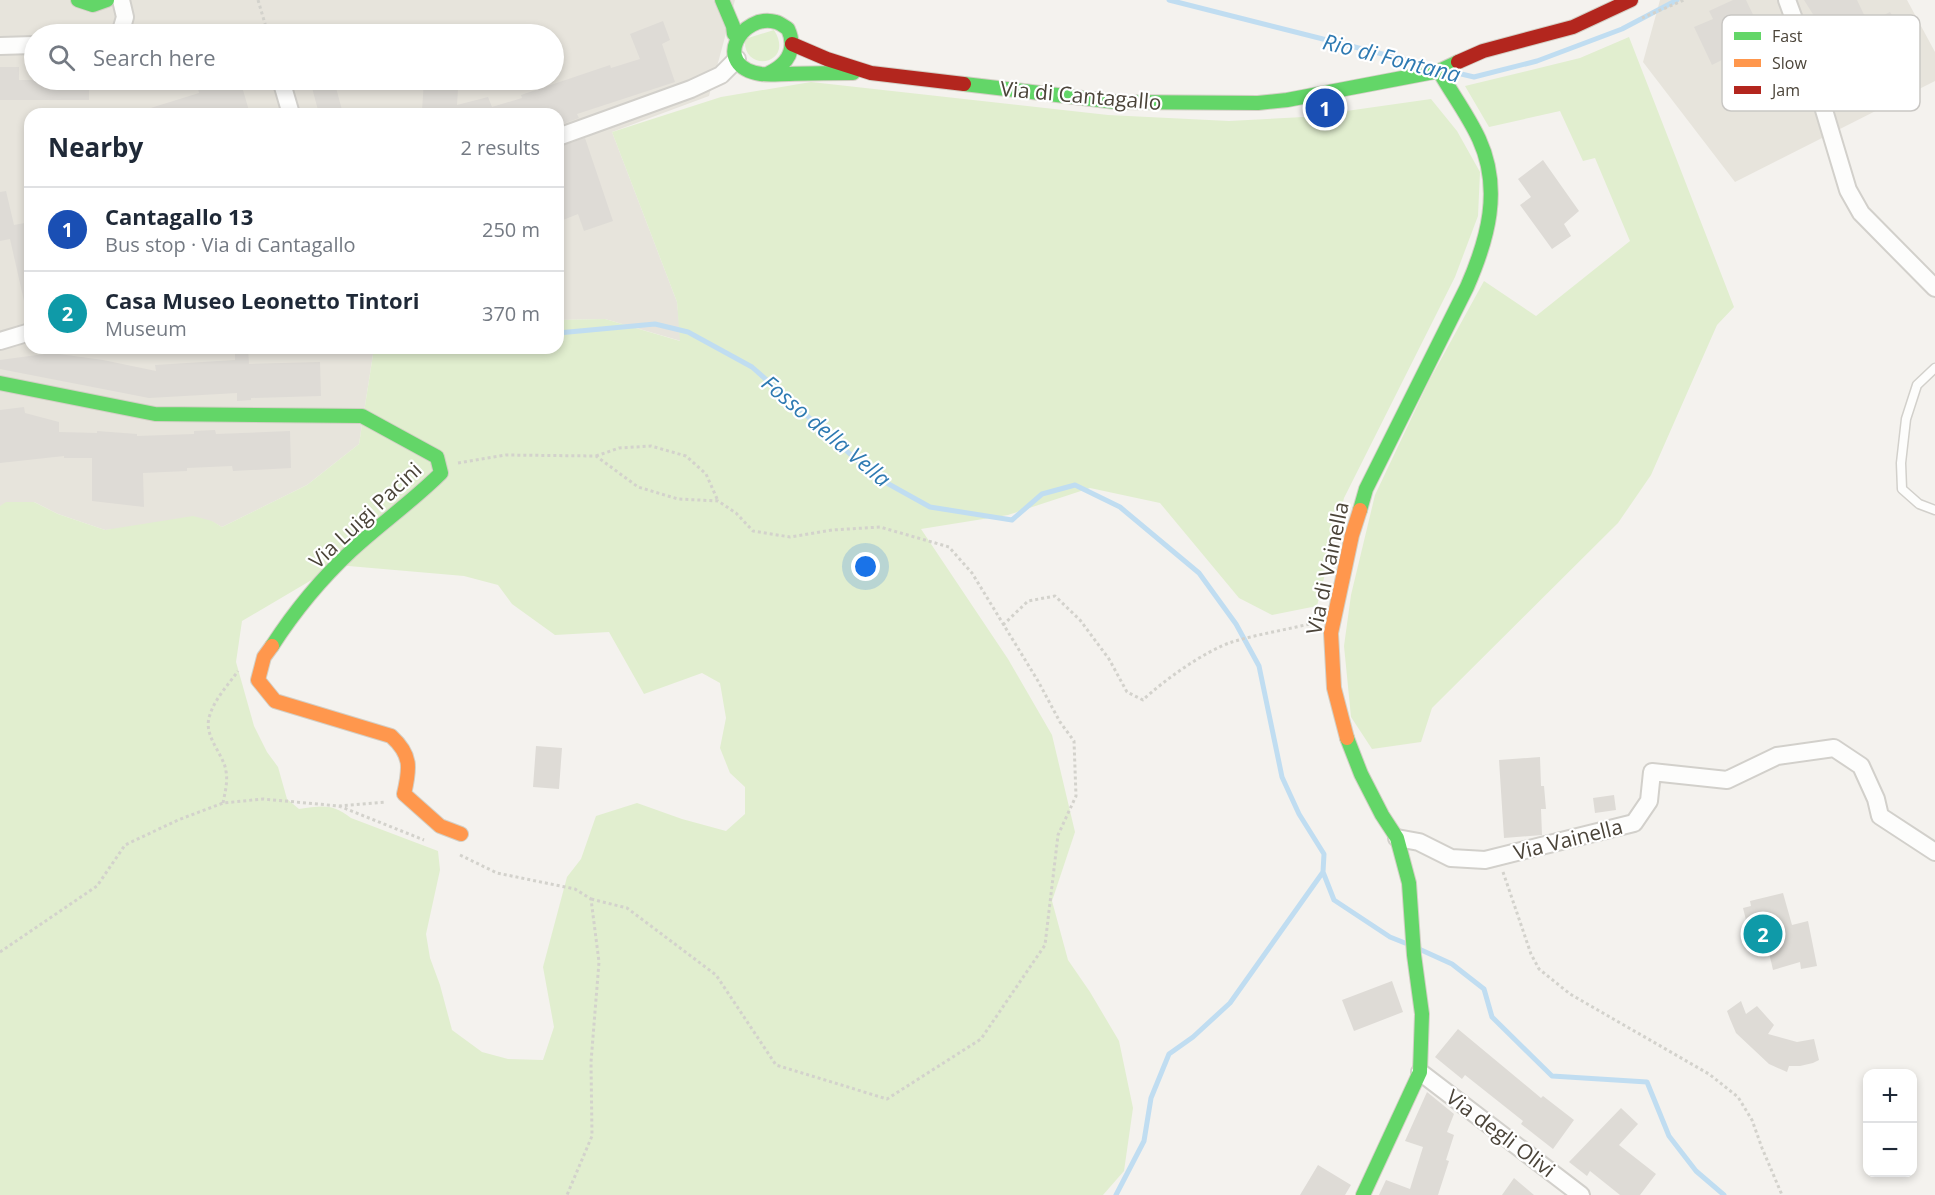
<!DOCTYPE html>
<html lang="en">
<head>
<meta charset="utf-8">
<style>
	:root { --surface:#fff; --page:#f2f2f3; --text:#1f2937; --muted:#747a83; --line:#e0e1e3; --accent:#868178 }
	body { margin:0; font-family:"Open Sans",sans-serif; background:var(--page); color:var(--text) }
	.controls { position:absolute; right:18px; bottom:18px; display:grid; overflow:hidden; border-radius:12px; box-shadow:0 3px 9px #0003 }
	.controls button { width:54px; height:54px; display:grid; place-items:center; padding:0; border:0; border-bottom:2px solid var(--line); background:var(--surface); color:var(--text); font:30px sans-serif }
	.you { position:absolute; left:866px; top:567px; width:21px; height:21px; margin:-15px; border:4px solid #fff; border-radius:50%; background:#1a73e8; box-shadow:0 0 0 9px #1a73e833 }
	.badge { display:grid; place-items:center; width:39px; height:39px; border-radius:50%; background:var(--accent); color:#fff; font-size:20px; font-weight:700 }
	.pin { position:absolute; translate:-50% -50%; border:3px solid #fff; box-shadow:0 2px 6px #0006 }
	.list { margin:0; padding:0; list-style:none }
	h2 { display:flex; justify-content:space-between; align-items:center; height:78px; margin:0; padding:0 24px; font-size:26px }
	h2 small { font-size:20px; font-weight:400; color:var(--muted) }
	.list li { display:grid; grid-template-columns:39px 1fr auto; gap:18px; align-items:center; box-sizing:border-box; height:84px; padding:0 24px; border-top:2px solid var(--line) }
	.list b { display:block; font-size:22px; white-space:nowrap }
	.list p { margin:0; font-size:20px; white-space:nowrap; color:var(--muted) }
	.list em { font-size:20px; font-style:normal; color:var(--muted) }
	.icon { flex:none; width:33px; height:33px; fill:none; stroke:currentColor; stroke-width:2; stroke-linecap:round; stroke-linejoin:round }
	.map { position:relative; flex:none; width:1935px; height:1195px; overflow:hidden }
	.search { position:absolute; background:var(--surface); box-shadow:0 3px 9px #0003; left:24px; top:24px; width:540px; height:66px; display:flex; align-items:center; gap:15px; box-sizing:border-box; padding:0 21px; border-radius:33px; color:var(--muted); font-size:22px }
	.panel { position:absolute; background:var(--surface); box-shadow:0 3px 9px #0003; left:24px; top:108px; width:540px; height:246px; border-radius:18px }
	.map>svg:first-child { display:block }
	.residential { fill:#e7e4dc; fill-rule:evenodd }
	.green { fill:#e1eecf; fill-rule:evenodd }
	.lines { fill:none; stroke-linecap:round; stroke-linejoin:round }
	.stream { stroke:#c0ddf1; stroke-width:5 }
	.building { fill:#dedbd6 }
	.lane-casing { stroke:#d2d0cb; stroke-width:11 }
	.street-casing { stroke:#d2d0cb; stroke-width:20 }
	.fast-casing { stroke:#d3cfc5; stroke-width:16 }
	.slow-casing { stroke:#d3cfc5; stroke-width:16 }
	.jam-casing { stroke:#d3cfc5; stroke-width:16 }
	.path { stroke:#d3d2cc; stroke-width:3; stroke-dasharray:3 3; stroke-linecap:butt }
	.lane { stroke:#fdfdfc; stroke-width:8 }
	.street { stroke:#fdfdfc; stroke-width:16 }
	.fast { stroke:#63d668; stroke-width:14 }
	.slow { stroke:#ff974d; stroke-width:14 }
	.jam { stroke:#b3261e; stroke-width:14 }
	.labels { text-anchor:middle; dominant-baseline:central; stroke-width:4.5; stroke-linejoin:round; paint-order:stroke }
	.street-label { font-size:21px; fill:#4b4439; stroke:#fff }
	.water-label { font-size:22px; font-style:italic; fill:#2e7ab2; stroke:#fff }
	.key { fill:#fff; stroke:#c9c7c4; stroke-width:1.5 }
	.key-label { font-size:16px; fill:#4b4439 }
</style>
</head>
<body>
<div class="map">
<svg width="1935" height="1195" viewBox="0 0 1935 1195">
	<rect width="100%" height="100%" fill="#f4f2ee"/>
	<path class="residential" d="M0 0H735L709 96 612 132 677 302 681 341 605 319 558 320V114H30V348H374L359 444 307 485 222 527 211 521 105 530 58 514 34 502 0 506ZM34 34H554V80H34Z
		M1660 0H1907L1935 52V81L1735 182 1643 62Z"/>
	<path class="green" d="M774 30C796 65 742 74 745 39Z
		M1629 37 1734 307 1717 325 1651 475 1618 523 1432 708 1421 742 1372 749 1351 717 1344 646 1351 595 1375 495 1429 381 1484 281 1536 316 1630 241 1595 158 1583 161 1560 111 1489 127 1465 86 1580 58Z
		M811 82 1108 115 1229 121 1304 117 1431 99 1457 131 1480 172 1478 216 1455 277 1344 498 1317 606 1272 615 1239 598 1160 503 1090 488 1008 515 921 529 1008 659 1052 735 1075 832 1052 901 1068 960 1090 992 1119 1041 1133 1108 1124 1171 1103 1195H0V506L6 502H34L58 514 105 530 193 516 212 521 222 527 307 485 359 444 374 348H558V320L605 319 680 341 677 302 612 132 721 97ZM337 565 464 576 498 585 512 604 555 635 609 632 644 694 702 673 720 683 726 718 720 748 730 773 745 787V814L726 831 682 819 637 803 596 816 581 859 567 877 543 967 554 1027 543 1060 508 1059 482 1052 452 1030 440 985 430 958 426 934 440 870 438 851 351 818C332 803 322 806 299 809L287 799 278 767 267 752 254 726 236 662 242 621Z"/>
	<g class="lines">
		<path class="stream" d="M1169 0 1422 64
			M1457 73 1474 77 1537 61 1622 29 1677 0
			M558 333 655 324 688 332 752 367 876 477 930 507 1012 520 1042 494 1075 485 1120 507 1199 573 1236 624 1259 666 1282 777 1299 814 1324 854 1323 872 1334 900 1390 937 1405 943
			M1419 949 1452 964 1484 989 1492 1017 1552 1076 1647 1082 1669 1136 1696 1171 1724 1195
			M1116 1195 1144 1141 1151 1098 1169 1054 1193 1037 1230 1003 1323 872"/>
	</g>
	<path class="building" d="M1733 0H1746L1759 27 1739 36 1742 42 1727 50 1730 56 1712 65 1694 27 1713 19 1709 11Z
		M1804 0H1857L1868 23 1890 12 1903 31 1907 47 1906 64 1902 76 1893 87 1881 95 1853 97 1840 90 1829 81 1821 65 1838 54Z
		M663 21 670 40 662 44 675 82 577 114 579 118 558 126V114H437V112L422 111 424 80H442L441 88 458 89 457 105 488 97 492 107 522 98 521 95 610 65 611 68 640 59 630 34Z
		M0 67H19V80H89V100H0Z
		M196 80H240L250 114H141V111L199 93Z
		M310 80H334L343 114H319Z
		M585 138 613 221 584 231 578 214 558 222V147Z
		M1543 160 1579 211 1564 224 1571 236 1552 249 1520 205 1531 197 1518 179Z
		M6 191 14 225 30 222V301H24L10 239 0 241V192Z
		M248 348 249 364 320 362 321 396 251 398V400L237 401V393L149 398 0 369V360L52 353 103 360 156 371 155 365 235 360V349Z
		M24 407 25 413 59 422V432L97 433V431L137 434V436L194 434V431L215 430 216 434 290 431 291 468 233 471 232 466 187 468V471L143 473 144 507 92 501V458H64V456L0 463V410Z
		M536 746 562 748 559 789 533 787Z
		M1540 757 1541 786H1544L1546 809H1541L1542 835 1504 838 1499 760Z
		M1614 795 1616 810 1595 813 1593 798Z
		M1783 893 1792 925 1808 921 1817 966 1801 969 1800 962 1773 970 1767 944 1759 945 1756 938 1751 940 1743 908 1751 906 1750 901Z
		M1392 981 1403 1012 1354 1031 1342 1000Z
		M1741 1001 1746 1014 1757 1006 1774 1025 1768 1034 1797 1042 1814 1039 1819 1060 1813 1063 1800 1066H1789L1787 1072 1769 1064 1736 1033 1730 1019 1727 1011Z
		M1458 1029 1541 1098 1543 1096 1574 1120 1553 1149 1521 1124 1523 1121 1465 1075 1462 1079 1435 1057Z
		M1427 1092 1454 1114 1447 1132 1454 1135 1446 1160 1449 1161 1438 1195H1379L1386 1180 1410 1189 1423 1147 1405 1141Z
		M1621 1108 1638 1124 1619 1145 1656 1174 1640 1195H1620L1590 1171 1587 1176 1569 1162Z
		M1318 1165 1351 1185 1345 1195H1300Z
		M1514 1178 1534 1195H1502Z"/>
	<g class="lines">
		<g class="lane-casing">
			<path id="lane" d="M1935 368 1917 385 1906 419 1901 463 1902 489 1919 504 1935 510"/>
		</g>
		<g class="street-casing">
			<path id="street" d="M1787 0 1809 60 1848 190 1861 213 1935 288
				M120 34 125 17 121 0
				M0 46 34 45
				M281 80 291 114
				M558 137 691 89 721 75 737 59
				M0 341 30 332
				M1397 838 1419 842 1451 858 1485 860 1634 823 1649 801 1652 772 1727 780 1777 756 1834 748 1861 766 1876 799 1880 816 1935 852
				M1420 1072 1581 1195"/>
		</g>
		<g class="fast-casing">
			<path id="fast" d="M78 0 93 5 107 0
				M722 0 733 26 734 34
				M769 73C788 64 797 49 788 29 785 27 780 23 776 22 742 12 710 66 761 74 770 75 780 74 789 74 810 73 832 73 853 73
				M964 84 1116 102 1258 103 1287 100 1439 71 1458 62
				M0 383 155 414 362 416 437 457 441 473C413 501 380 524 351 551 321 579 294 612 272 646
				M1360 510 1366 489 1467 287C1488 239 1502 189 1479 139 1468 115 1452 94 1439 71
				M1347 738 1361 774 1382 815 1397 838 1409 883 1414 955 1422 1014 1420 1072 1363 1195"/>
		</g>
		<g class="slow-casing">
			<path id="slow" d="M272 646 264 657 258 680 275 701 391 736C412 755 410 768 404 794L440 826 461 834
				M1347 738 1334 688 1331 633 1352 535 1360 510"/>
		</g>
		<g class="jam-casing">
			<path id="jam" d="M792 44 827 59 871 73 964 84
				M1458 62 1483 51 1573 27 1631 0"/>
		</g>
		<path class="path" d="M258 0 268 34
			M1642 18 1684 0
			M596 456 619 448 651 446 686 456 706 474 718 501
			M458 463 506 455 596 456 638 487 678 499 718 501 736 513 753 531 790 537 832 530 880 527 949 547 972 573 1038 681 1060 722 1074 741 1076 796 1058 835 1045 945 981 1039 887 1099 776 1065 716 975 627 908 591 899
			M1003 625 1028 601 1055 596 1080 620 1109 659 1127 692 1143 700C1164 680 1205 651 1232 642 1258 634 1286 630 1313 623
			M223 803C225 792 228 782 226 771 224 755 204 737 209 718 213 701 228 685 238 671
			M339 806 424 840
			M460 855 497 873 575 889 591 899 599 962 591 1062 592 1136 567 1195
			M1503 872 1531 954 1539 969 1570 994 1709 1074 1738 1097 1752 1120 1762 1148 1782 1195
			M0 952 97 886 125 845 178 820 223 803 263 799 339 806 386 802"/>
		<use href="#lane" class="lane"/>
		<use href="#street" class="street"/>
		<use href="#fast" class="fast"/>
		<use href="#slow" class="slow"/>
		<use href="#jam" class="jam"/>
	</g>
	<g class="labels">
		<g class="street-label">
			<text transform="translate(1081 95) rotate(5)">Via di Cantagallo</text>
			<text transform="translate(365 515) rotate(-43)">Via Luigi Pacini</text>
			<text transform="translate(1327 568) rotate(-78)">Via di Vainella</text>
			<text transform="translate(1568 839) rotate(-14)">Via Vainella</text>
			<text transform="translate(1501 1133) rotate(37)">Via degli Olivi</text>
		</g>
		<g class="water-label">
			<text transform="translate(1392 57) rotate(14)">Rio di Fontana</text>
			<text transform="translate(827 430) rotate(40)">Fosso della Vella</text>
		</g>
	</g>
	<rect x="1722" y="15" width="198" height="96" rx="9" class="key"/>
	<rect x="1734" y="32" width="27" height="8" fill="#63d668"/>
	<rect x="1734" y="59" width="27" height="8" fill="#ff974d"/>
	<rect x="1734" y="86" width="27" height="8" fill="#b3261e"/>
	<g class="key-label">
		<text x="1772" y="42">Fast</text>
		<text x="1772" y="69">Slow</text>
		<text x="1772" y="96">Jam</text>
	</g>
</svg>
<div class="controls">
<button>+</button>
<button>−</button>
</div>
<div class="you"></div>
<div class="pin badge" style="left:1325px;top:108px;background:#1a4fb4">1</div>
<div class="pin badge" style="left:1763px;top:934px;background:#0f9aa8">2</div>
<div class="search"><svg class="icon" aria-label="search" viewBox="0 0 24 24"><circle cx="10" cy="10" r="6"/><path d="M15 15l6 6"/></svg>Search here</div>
<section class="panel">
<h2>Nearby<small>2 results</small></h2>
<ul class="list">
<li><span class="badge" style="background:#1a4fb4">1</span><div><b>Cantagallo 13</b><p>Bus stop · Via di Cantagallo</p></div><em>250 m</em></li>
<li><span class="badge" style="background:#0f9aa8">2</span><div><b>Casa Museo Leonetto Tintori</b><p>Museum</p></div><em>370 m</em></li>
</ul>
</section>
</div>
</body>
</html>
